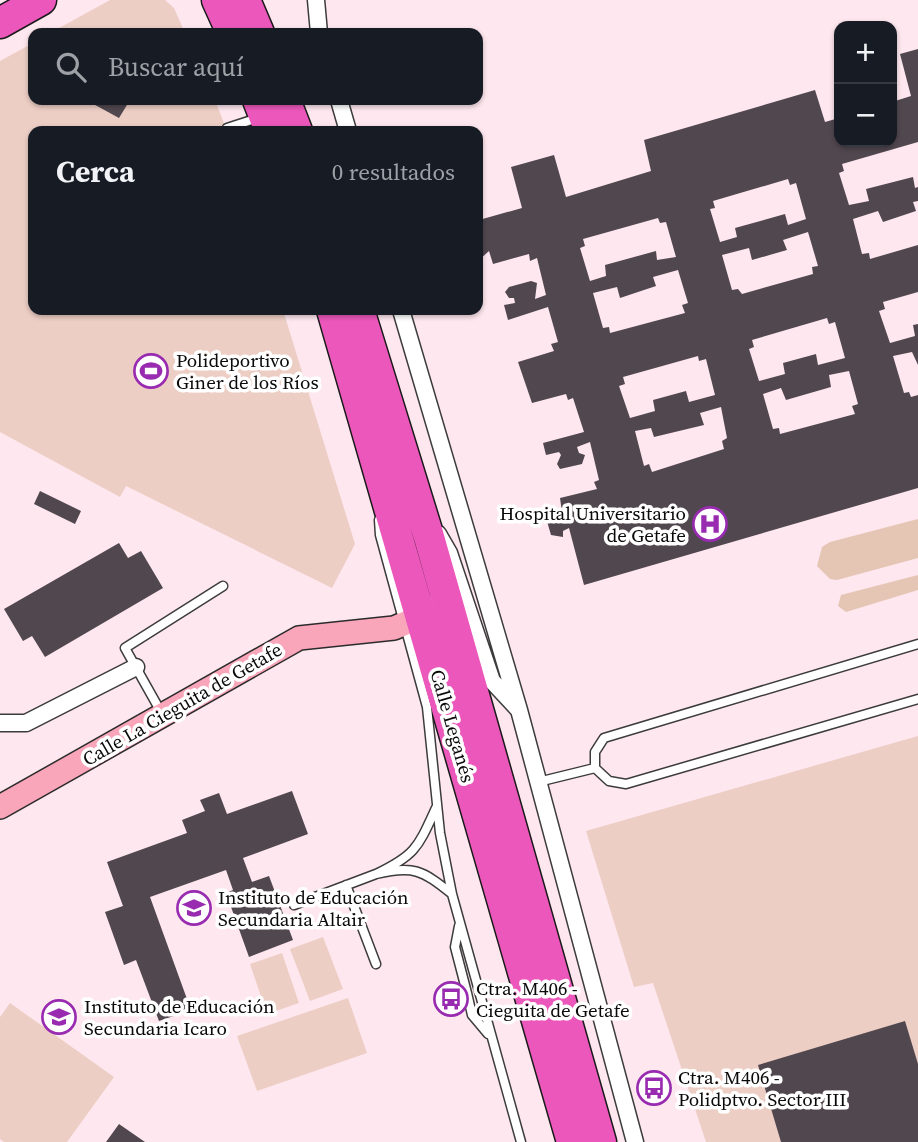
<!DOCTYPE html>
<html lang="es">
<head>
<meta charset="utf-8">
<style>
	:root { --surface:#171b24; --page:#20242c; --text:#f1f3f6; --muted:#9ea1a6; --line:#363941 }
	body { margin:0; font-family:"Source Serif 4",serif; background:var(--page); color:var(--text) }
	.controls { position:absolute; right:21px; top:21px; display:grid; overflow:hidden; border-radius:14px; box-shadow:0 2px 5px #0004 }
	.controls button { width:63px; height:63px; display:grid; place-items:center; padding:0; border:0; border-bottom:2px solid var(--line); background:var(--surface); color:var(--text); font:35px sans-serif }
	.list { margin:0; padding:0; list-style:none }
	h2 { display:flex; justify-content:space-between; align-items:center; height:91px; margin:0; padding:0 28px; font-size:30px }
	h2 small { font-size:23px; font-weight:400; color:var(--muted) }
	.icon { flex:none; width:38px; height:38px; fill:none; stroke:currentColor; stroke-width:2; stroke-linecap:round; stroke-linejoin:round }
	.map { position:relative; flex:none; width:918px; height:1142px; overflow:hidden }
	.search { position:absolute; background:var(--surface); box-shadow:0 2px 5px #0004; left:28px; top:28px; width:455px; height:77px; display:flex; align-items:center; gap:18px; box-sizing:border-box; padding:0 24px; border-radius:14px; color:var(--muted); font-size:26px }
	.panel { position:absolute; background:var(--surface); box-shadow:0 2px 5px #0004; left:28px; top:126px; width:455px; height:189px; border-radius:14px }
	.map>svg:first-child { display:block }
	.green { fill:#e5c5b4 }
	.pitch { fill:#edcec5 }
	.building { fill:#51474f; fill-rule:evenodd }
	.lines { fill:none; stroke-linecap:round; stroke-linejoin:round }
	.lane-casing { stroke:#3c3c3c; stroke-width:11 }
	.street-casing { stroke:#3c3c3c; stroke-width:19 }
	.secondary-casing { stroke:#2b2b2b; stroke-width:26 }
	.highway-casing { stroke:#1a1a1a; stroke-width:33 }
	.lane { stroke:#fff; stroke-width:8 }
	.street { stroke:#fff; stroke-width:16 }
	.secondary { stroke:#faa6ba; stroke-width:23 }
	.highway { stroke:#ec57bb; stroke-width:30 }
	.labels { text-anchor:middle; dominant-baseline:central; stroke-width:7; stroke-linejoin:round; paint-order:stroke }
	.poi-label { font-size:19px; fill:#090909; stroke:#fff; text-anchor:start }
	.street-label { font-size:19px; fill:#090909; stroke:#fff }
</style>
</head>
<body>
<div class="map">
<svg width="918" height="1142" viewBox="0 0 918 1142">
	<rect width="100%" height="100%" fill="#fee7ef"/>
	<path class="green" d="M918 519V558L837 580 830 579 817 566 822 547 830 542Z
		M918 575V590L846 612 838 606 841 595Z"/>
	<path class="pitch" d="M110 0H165L174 8 185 33H50Z
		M33 43V100H215L227 131H33V310H283L355 544 332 588 126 486 120 497 0 432V61Z
		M918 736V1142H706L653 983 634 987 586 831Z
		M323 937 343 989 310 1001 290 949Z
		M282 953 299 1003 267 1014 250 964Z
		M348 998 367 1053 257 1091 237 1036Z
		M10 1003 114 1077 67 1142H4L0 1139V1017Z"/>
	<path class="building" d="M918 49V142L842 164 844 171 839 173 849 205 869 201 866 189 913 177 915 188 918 187V201L913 202 916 211 883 222 878 211 853 219 862 254 869 253 870 259 918 245V292L883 302 885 309 879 311 890 343 915 336 913 325 918 324V365L912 352 893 356 904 393 909 392 911 397 918 395V488L584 585 569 528 563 531V537L551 535 544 511 550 508 558 514 562 512 560 498 597 489 594 482 599 480 590 442 577 447 579 453 585 455 582 464 560 469 557 464 561 455 559 452 546 455 543 443 584 432 573 398 568 400 566 394 532 403 518 362 554 351 551 344 558 342 548 307 508 320 504 305 515 303 514 298H509L505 292 509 287 531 281 537 283 535 299 546 295 537 258 530 261 529 254 493 264 489 251 478 261V238L483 235 479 220 522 208 511 167 554 155 566 197 651 171 644 140 815 90 825 122 839 118V142H892V102L911 96 900 54ZM788 179 790 185 796 183 806 219 788 225 785 214 735 228 737 237 720 242 710 209 715 208 713 201ZM658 218 660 223 666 222 676 257 657 260 656 251 605 265 606 276 590 281 580 248 585 246 583 239ZM808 232 818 266 812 267 813 274 742 294 738 289 732 290 722 255 749 248 752 260 787 250 783 240ZM678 270 688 303 682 305 685 313 610 333 609 327 603 328 593 293 617 287 620 298 656 286 653 277ZM827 318 829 324 835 322 845 358 818 365 816 354 783 363 785 374 759 381 749 349 754 347 752 340ZM698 356 699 361 706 359 715 395 689 402 686 391 653 400 655 411 630 418 619 386 625 384 623 377ZM849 371 858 404 852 406 855 414 780 434 779 428 773 429 763 394 781 388 786 400 831 387 829 375ZM721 407 727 438 722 441 724 449 652 472 649 464 644 466 635 431 651 428 654 437 704 425 700 413Z
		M86 100H130L119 118Z
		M40 491 81 511 75 524 34 504Z
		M119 543 128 558 141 551 163 588 45 657 32 636 23 641 4 609Z
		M292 791 308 834 243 858 252 882 269 876 293 940 249 957 226 893 233 890 226 870 150 897 191 1010 159 1021 136 960 124 965 105 912 123 906 107 862 187 833 182 820 205 811 200 800 219 793 227 814Z
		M905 1021 918 1064V1142H781L758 1065Z
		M119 1124 145 1142H106Z"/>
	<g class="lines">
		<g class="lane-casing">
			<path id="lane" d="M227 128 258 118
				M379 520 380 535 427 707 440 833 452 894 521 1142
				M918 644 604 738 595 752V768L609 781 626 784 918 699
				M161 712 125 648 223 586
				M538 782 595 768
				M436 808C418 847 416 855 376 874 413 865 422 870 452 894
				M346 885 376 964
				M294 905 376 874
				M459 926 455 947 467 993 472 1015 488 1034"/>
		</g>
		<g class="street-casing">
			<path id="street" d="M316 0 319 33
				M339 100 348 131
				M401 310 519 710 635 1142
				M438 534 449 553 492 681 519 710
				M0 723H26L136 667"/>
		</g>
		<g class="secondary-casing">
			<path id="secondary" d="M0 807 299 638 394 628 420 617 432 608"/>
		</g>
		<g class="highway-casing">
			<path id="highway" d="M217 0 232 33
				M245 0 259 33
				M0 23 41 0
				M258 100 270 131
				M285 100 297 131
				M332 310 572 1142
				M359 310 429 537 601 1142"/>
		</g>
		<use href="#lane" class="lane"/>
		<use href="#street" class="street"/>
		<use href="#secondary" class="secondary"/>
		<use href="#highway" class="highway"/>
	</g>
	<defs>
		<g id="stadium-ring" transform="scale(1.75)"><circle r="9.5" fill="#fff" stroke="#982bb0" stroke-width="1.5"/><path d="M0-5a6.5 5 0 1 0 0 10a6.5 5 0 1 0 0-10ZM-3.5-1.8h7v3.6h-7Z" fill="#982bb0"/></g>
		<g id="hospital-ring" transform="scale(1.75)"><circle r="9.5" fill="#fff" stroke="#982bb0" stroke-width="1.5"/><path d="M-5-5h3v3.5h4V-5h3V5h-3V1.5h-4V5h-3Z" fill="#982bb0"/></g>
		<g id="school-ring" transform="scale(1.75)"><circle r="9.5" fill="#fff" stroke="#982bb0" stroke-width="1.5"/><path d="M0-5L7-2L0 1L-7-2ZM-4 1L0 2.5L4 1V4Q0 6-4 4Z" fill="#982bb0"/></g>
		<g id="bus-ring" transform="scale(1.75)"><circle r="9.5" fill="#fff" stroke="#982bb0" stroke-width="1.5"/><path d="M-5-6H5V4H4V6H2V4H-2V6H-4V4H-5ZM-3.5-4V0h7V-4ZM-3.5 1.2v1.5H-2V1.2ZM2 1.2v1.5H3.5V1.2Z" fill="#982bb0"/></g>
	</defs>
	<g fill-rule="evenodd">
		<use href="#stadium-ring" x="151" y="371"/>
		<use href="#hospital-ring" x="710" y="524"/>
		<use href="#school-ring" x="194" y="908"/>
		<use href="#bus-ring" x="451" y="999"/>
		<use href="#school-ring" x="59" y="1017"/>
		<use href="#bus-ring" x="654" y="1088"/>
	</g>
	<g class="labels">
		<g class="poi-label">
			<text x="176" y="360">Polideportivo<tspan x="176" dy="22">Giner de los Ríos</tspan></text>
			<text x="686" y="513" text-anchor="end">Hospital Universitario<tspan x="686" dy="22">de Getafe</tspan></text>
			<text x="218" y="897">Instituto de Educación<tspan x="218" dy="22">Secundaria Altair</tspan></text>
			<text x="476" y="988">Ctra. M406 -<tspan x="476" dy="22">Cieguita de Getafe</tspan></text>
			<text x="84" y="1006">Instituto de Educación<tspan x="84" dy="22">Secundaria Icaro</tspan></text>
			<text x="678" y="1077">Ctra. M406 -<tspan x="678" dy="22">Polidptvo. Sector III</tspan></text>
		</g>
		<g class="street-label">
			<text transform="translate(182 704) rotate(-30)">Calle La Cieguita de Getafe</text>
			<text transform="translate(453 726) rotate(74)">Calle Leganés</text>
		</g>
	</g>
</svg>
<div class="controls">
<button>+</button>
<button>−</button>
</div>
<div class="search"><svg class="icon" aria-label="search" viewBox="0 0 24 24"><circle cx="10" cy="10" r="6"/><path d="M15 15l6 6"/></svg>Buscar aquí</div>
<section class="panel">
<h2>Cerca<small>0 resultados</small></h2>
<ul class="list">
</ul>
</section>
</div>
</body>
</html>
